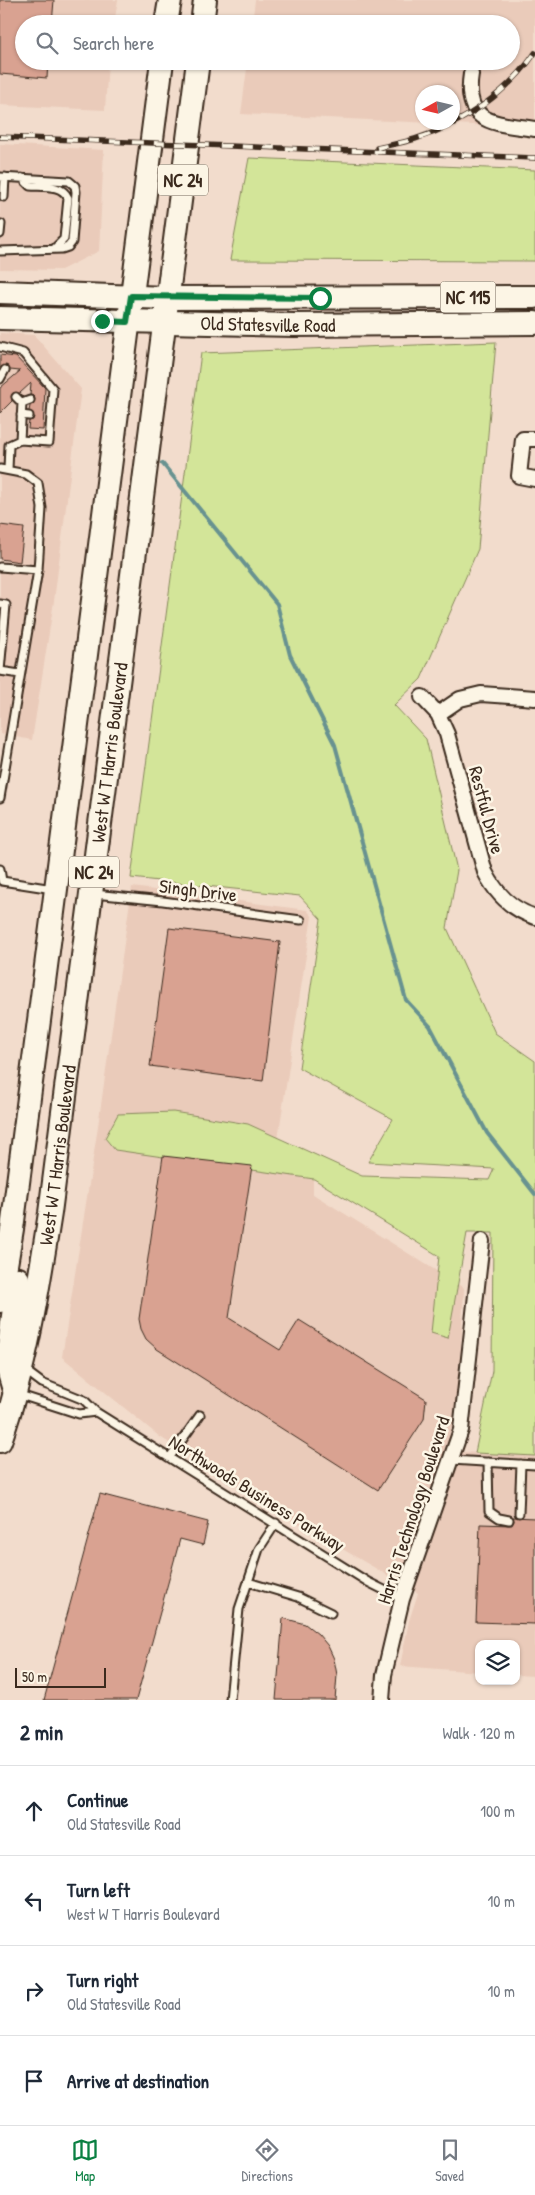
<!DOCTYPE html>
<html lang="en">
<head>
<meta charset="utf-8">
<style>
	:root { --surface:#fff; --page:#f2f2f3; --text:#1f2937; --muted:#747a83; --line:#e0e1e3; --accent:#0b8043 }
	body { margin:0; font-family:"Patrick Hand",sans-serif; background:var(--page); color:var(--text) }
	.controls { position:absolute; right:15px; bottom:15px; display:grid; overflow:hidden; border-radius:10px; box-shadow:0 1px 4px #0004 }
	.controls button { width:45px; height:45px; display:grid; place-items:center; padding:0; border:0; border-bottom:1px solid var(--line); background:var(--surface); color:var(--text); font:25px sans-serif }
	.compass { position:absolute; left:415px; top:85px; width:45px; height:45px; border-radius:50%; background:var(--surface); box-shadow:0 1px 4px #0004; rotate:262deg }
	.scale { position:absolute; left:15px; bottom:12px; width:91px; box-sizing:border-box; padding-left:5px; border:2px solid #3b2a1e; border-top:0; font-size:14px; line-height:18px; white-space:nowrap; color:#3b2a1e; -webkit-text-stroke:4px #fcf5e5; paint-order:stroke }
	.stop { position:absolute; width:15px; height:15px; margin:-11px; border:4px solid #0b8043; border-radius:50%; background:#fff }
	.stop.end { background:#0b8043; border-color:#fff; box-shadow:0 1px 5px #0008 }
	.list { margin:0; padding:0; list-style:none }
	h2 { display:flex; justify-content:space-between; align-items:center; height:65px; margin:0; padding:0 20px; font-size:21px }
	h2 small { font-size:16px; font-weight:400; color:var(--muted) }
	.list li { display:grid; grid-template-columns:32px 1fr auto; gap:15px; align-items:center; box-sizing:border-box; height:90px; padding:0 20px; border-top:1px solid var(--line) }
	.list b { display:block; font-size:19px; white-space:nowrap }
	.list p { margin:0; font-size:16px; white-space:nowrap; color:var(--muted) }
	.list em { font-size:16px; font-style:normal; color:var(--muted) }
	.icon { flex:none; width:28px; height:28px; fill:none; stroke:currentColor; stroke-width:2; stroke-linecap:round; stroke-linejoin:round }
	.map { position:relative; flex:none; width:535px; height:1700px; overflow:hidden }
	.search { position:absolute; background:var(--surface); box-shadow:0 1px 4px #0004; left:15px; right:15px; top:15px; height:55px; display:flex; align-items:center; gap:12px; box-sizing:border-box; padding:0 18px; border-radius:28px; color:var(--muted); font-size:19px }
	.sheet { height:425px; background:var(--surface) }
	nav { display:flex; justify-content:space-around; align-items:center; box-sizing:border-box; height:70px; border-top:1px solid var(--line); background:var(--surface); font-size:14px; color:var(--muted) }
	nav a { display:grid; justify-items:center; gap:2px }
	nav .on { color:var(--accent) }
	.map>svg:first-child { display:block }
	.built { fill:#eacbba; fill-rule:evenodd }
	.green { fill:#d3e599; stroke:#87885c }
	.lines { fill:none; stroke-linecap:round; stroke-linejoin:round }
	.stream { stroke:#679290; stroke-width:4 }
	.building { fill:#d9a291; stroke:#3b2a1e }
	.service-casing { stroke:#3b2a1e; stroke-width:11 }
	.minor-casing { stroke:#3b2a1e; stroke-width:18 }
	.primary-casing { stroke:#3b2a1e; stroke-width:26 }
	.service { stroke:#fcf5e5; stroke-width:7 }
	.minor { stroke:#fcf5e5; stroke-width:14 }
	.primary { stroke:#fcf5e5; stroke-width:22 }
	.rail-casing { stroke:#3b2a1e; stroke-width:5.5 }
	.rail { stroke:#fcf5e5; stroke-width:4; stroke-dasharray:11; stroke-linecap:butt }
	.route { stroke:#0b8043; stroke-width:6 }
	.labels { text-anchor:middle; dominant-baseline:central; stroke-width:5; stroke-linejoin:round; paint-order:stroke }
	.shield { fill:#fcf5e5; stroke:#75675a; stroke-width:1 }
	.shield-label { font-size:18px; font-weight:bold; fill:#3b2a1e }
	.street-label { font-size:19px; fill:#3b2a1e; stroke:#fcf5e5 }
</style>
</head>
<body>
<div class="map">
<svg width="535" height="1700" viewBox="0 0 535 1700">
	<rect width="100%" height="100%" fill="#f2dccc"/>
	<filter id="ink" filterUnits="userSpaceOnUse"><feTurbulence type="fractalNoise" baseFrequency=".02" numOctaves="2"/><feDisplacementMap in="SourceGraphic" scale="10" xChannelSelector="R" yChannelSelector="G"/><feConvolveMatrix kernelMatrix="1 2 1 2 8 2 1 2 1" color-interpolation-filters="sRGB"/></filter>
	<g filter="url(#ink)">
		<path class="built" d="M0 0H118L114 24H24V61H108L105 110 0 105Z
			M255 0H535V128L241 114 248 61H511V24H252ZM422 92H452V122H422Z
			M0 144 104 150 99 251 61 270 0 269Z
			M0 333 34 335 81 389 54 601 32 740 0 734Z
			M132 887 307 910 312 916 273 1171 313 1179V1194L464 1288 458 1405 445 1451 535 1456V1676L516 1675V1644H479V1672L400 1666 409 1621 418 1593 277 1511 160 1437 62 1357 97 1133Z"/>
		<path class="green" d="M249 158 535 170V261L230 260Z
			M496 342 478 549 421 679 394 705 426 739 457 870 447 928 495 1033 535 1061V1456L475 1453 492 1371 493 1233H467L448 1338 431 1333 439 1256 314 1179 115 1150 105 1138 118 1114 173 1112 248 1124 362 1176 489 1180 494 1169 368 1162 393 1119 299 1068 321 919 300 896 131 878 201 353Z"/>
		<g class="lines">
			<path class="stream" d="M162 463 277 604 290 655 335 745 406 1000 430 1026 487 1133 535 1194"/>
		</g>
		<path class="building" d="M0 0H54L52 24H24V61H48L47 78 0 74Z
			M0 355 16 357 45 388 43 430 28 429 29 421 33 420 34 416 29 411 30 406 35 400 34 396 30 395 31 383 20 393H13L11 396 12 401 0 413V388L20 371 10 370 5 365 0 368Z
			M0 525 24 528 20 562 0 559Z
			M169 928 280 942 263 1081 150 1066Z
			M163 1156 252 1166 229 1318 280 1350 299 1320 426 1399 424 1419 378 1490 157 1349 146 1339 141 1329 139 1319Z
			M100 1494 208 1522 203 1545 180 1539 136 1700H44Z
			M513 1517 535 1518V1624L476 1622 480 1524 512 1525 514 1521Z
			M283 1618 305 1624 318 1634 328 1646 334 1659 337 1675 335 1700H276Z"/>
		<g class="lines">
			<g class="service-casing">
				<path id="service" d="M0 177 69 181 75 186 76 192 72 242 68 247 62 249 0 251
					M22 178 30 186C43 187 62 184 68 198L64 239 54 249
					M4 197 5 177
					M0 234 1 224
					M0 347 23 353 53 389 49 442 20 440 9 445 8 470
					M0 379 5 370
					M16 397 22 403 20 440
					M22 403 30 400
					M21 415 29 416
					M0 469 26 474 38 483 42 508 38 570 0 798
					M0 567 38 570
					M0 604 6 605 0 671
					M0 671 20 674
					M0 869 2 881 53 889
					M94 894 163 901 301 920
					M26 1371 42 1383 84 1400 96 1412 368 1582 402 1599
					M17 1394 79 1414 96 1412
					M170 1457 200 1415
					M451 1460 535 1465
					M488 1462 489 1511 499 1518 509 1520
					M519 1513 521 1464
					M248 1582 298 1597 331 1613
					M230 1700 239 1609 259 1549 276 1523"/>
			</g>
			<g class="minor-casing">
				<path id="minor" d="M471 74C463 125 495 123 535 129
					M535 439H523L519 476 535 479
					M422 697 438 714 447 734 485 872C496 894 511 909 535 917
					M438 714 460 699 481 694 535 698
					M382 1700 384 1675 402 1599 461 1430 482 1241"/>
			</g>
			<g class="primary-casing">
				<g id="primary">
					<path d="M166 24 170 0"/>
					<path d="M202 24 205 0"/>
					<path d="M0 292 167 298 535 297"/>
					<path id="s1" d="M0 318 294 325 535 323"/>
					<path d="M0 1301 12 1229 56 889 162 61"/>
					<path d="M14 1390 9 1373 7 1360 18 1279"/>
					<path id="s2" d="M0 1441C26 1367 38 1290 50 1213L198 61"/>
				</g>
			</g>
			<use href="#service" class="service"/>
			<use href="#minor" class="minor"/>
			<use href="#primary" class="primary"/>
			<g class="rail-casing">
				<path id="rail" d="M0 137 535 158
					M377 148C389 145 402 143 415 139 461 125 508 93 535 53"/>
			</g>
			<use href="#rail" class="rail"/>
		</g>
	</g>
	<g class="lines" filter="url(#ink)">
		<path class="route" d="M102 321 127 322 131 296 320 298"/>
	</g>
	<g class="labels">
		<g class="shield">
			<rect x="158" y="164.5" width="50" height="31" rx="4"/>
			<rect x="440.5" y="281.5" width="55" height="31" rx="4"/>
			<rect x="69" y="856.5" width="50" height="31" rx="4"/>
		</g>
		<g class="shield-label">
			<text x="183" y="180">NC 24</text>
			<text x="468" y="297">NC 115</text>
			<text x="94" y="872">NC 24</text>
		</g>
		<g class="street-label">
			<text stroke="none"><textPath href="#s1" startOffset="268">Old Statesville Road</textPath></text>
			<text stroke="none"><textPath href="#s2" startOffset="698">West W T Harris Boulevard</textPath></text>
			<text transform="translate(487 810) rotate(75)">Restful Drive</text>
			<text transform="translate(198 890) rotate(7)">Singh Drive</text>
			<text stroke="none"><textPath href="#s2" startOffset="292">West W T Harris Boulevard</textPath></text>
			<text transform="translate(257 1493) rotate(32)">Northwoods Business Parkway</text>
			<text transform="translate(413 1510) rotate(-72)">Harris Technology Boulevard</text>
		</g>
	</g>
</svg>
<div class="controls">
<button><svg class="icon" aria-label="layers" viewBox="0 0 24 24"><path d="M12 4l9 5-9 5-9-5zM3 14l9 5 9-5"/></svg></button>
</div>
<svg class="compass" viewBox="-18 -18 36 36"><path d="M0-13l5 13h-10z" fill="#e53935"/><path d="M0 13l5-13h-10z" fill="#747a83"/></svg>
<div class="scale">50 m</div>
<div class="stop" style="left:320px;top:298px"></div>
<div class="stop end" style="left:102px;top:321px"></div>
<div class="search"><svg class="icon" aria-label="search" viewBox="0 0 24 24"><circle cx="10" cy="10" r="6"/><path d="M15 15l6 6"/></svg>Search here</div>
</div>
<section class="sheet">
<h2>2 min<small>Walk · 120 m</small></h2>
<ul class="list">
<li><svg class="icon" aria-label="ahead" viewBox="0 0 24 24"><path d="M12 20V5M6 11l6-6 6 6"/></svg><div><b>Continue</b><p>Old Statesville Road</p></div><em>100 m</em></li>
<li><svg class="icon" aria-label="left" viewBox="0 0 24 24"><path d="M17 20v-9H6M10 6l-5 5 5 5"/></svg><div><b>Turn left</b><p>West W T Harris Boulevard</p></div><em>10 m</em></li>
<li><svg class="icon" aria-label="right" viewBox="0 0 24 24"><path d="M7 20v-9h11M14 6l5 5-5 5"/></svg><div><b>Turn right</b><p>Old Statesville Road</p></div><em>10 m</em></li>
<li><svg class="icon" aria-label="arrive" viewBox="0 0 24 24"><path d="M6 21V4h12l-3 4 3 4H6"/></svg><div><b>Arrive at destination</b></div></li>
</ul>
</section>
<nav>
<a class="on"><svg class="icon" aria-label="map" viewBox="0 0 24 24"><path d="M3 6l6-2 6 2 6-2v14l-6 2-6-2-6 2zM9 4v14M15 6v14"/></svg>Map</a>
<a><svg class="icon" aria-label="directions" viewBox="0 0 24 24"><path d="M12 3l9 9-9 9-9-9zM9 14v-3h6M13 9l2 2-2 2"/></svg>Directions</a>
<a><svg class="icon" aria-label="saved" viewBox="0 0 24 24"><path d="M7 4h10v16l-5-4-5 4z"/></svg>Saved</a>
</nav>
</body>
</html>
